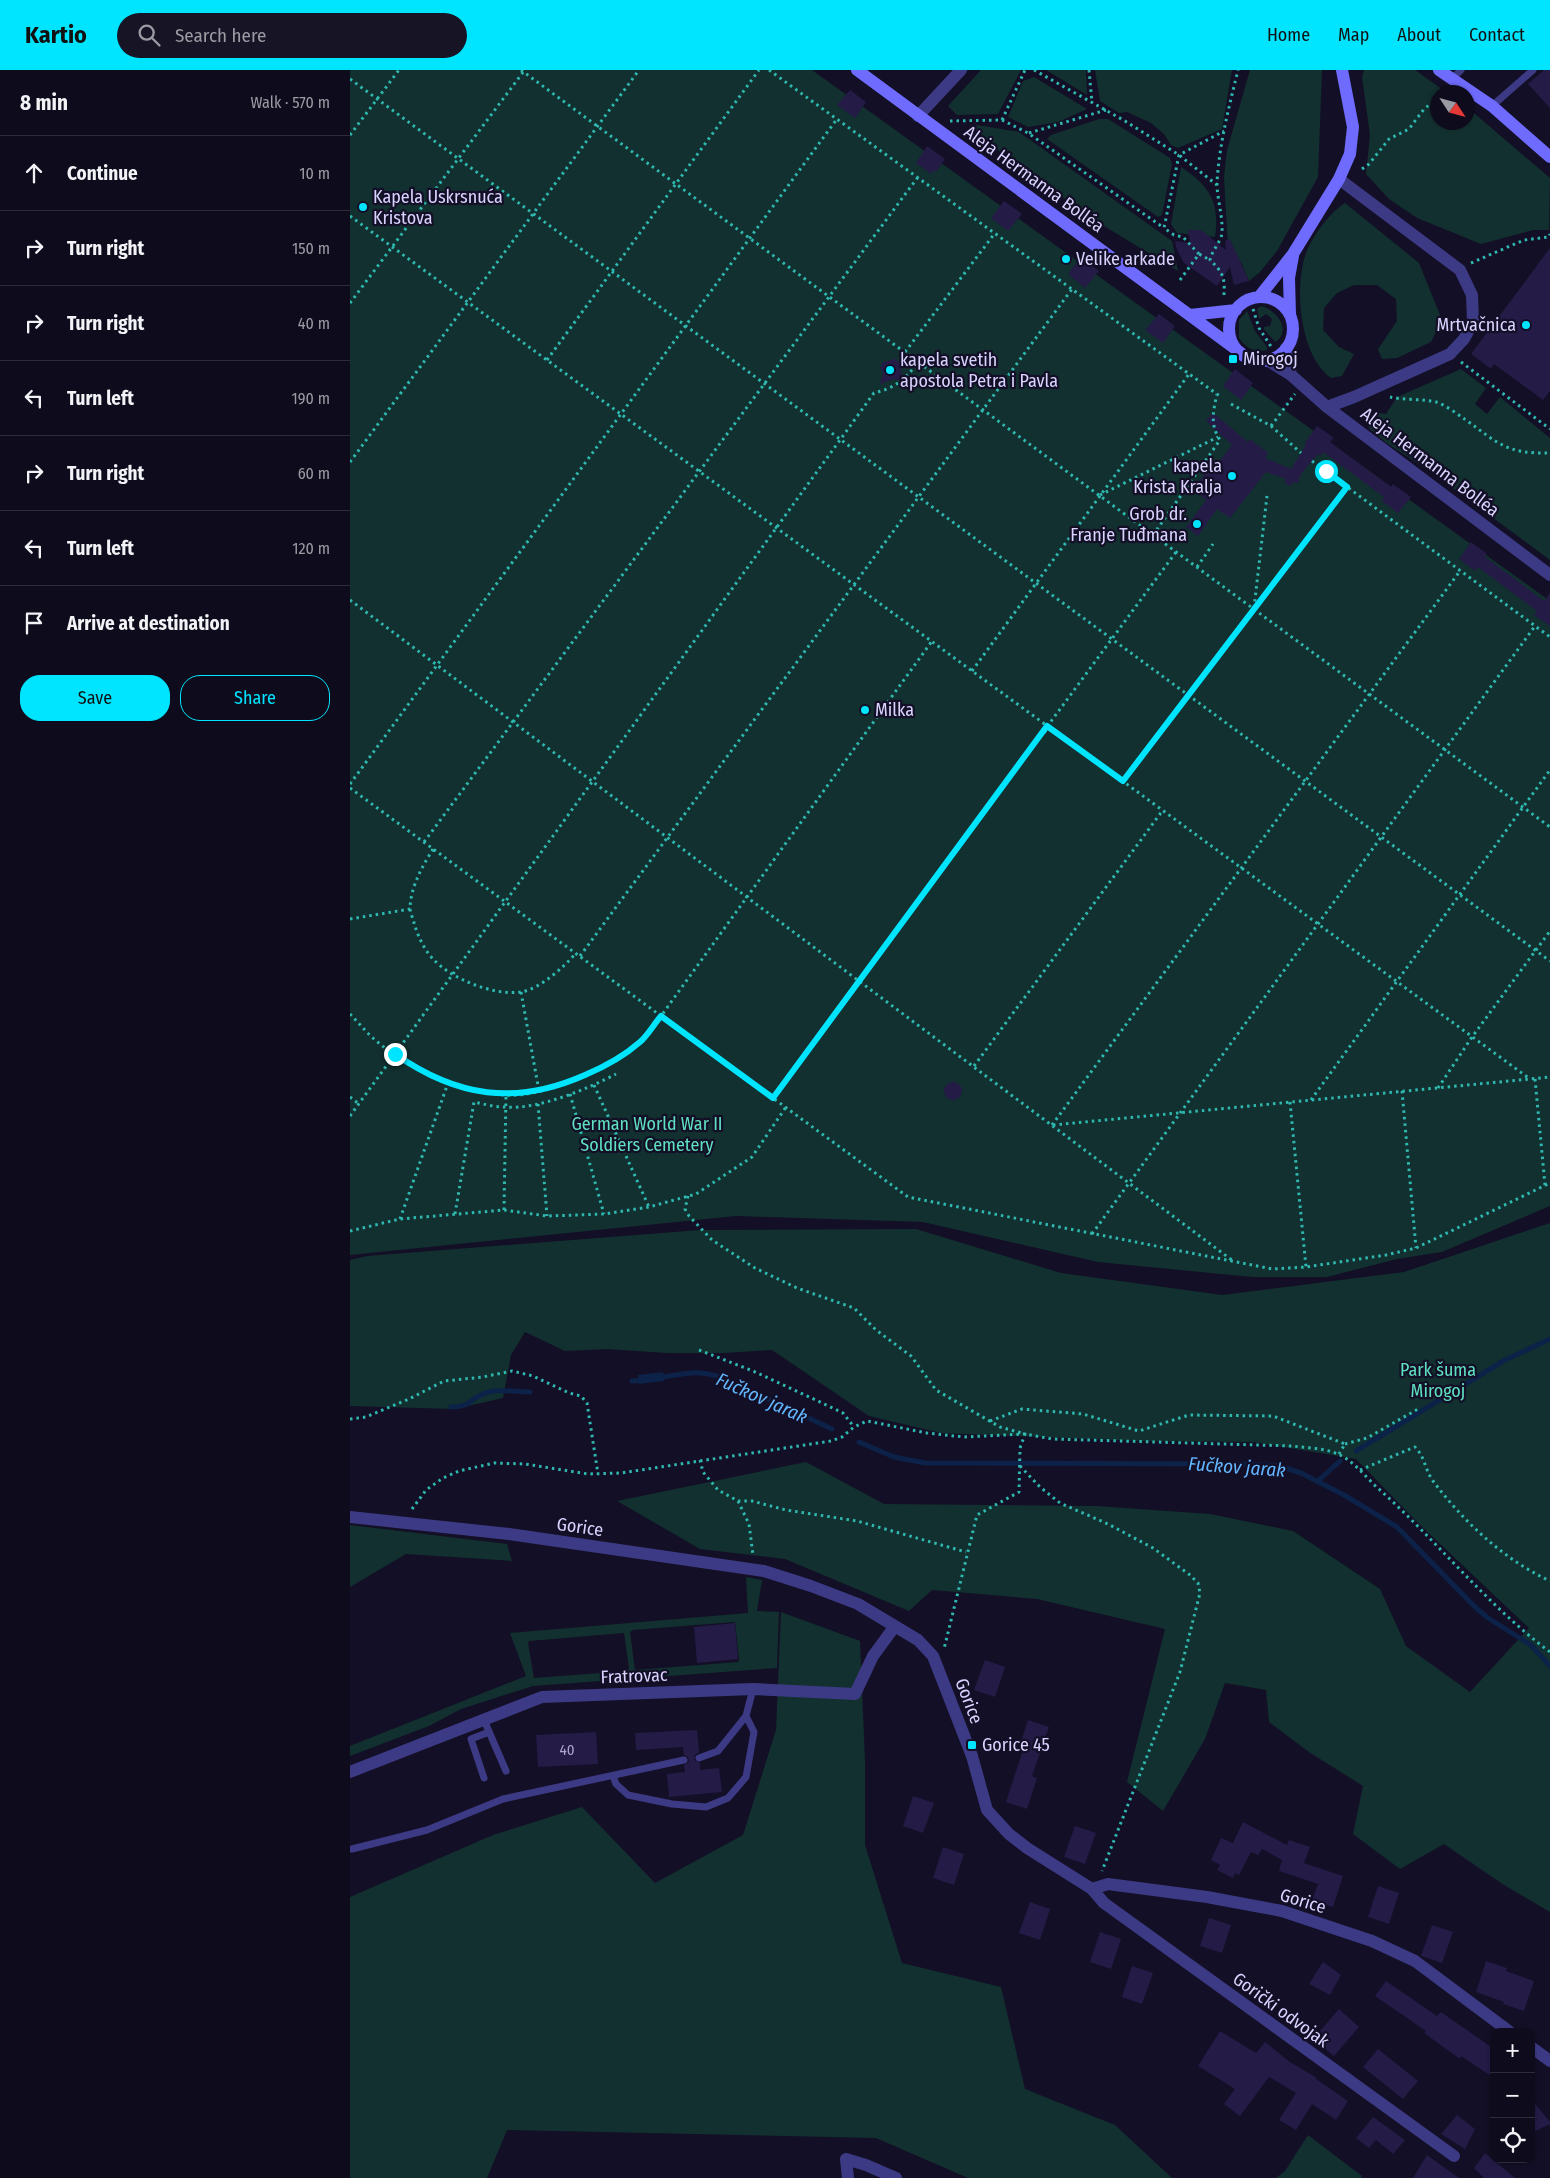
<!DOCTYPE html>
<html lang="en">
<head>
<meta charset="utf-8">
<style>
	:root { --surface:#0e0b1c; --page:#171425; --text:#f1f3f6; --muted:#9b9ba3; --line:#2e2b3b; --accent:#00e5ff }
	body { margin:0; font-family:"Fira Sans Condensed",sans-serif; background:var(--page); color:var(--text) }
	.controls { position:absolute; right:15px; bottom:15px; display:grid; overflow:hidden; border-radius:10px; box-shadow:0 1px 4px #0004 }
	.controls button { width:45px; height:45px; display:grid; place-items:center; padding:0; border:0; border-bottom:1px solid var(--line); background:var(--surface); color:var(--text); font:25px sans-serif }
	.compass { position:absolute; left:1080px; top:15px; width:45px; height:45px; border-radius:50%; background:var(--surface); box-shadow:0 1px 4px #0004; rotate:126deg }
	.stop { position:absolute; width:15px; height:15px; margin:-11px; border:4px solid #00e5ff; border-radius:50%; background:#fff }
	.stop.end { background:#00e5ff; border-color:#fff; box-shadow:0 1px 5px #0008 }
	.list { margin:0; padding:0; list-style:none }
	h2 { display:flex; justify-content:space-between; align-items:center; height:65px; margin:0; padding:0 20px; font-size:21px }
	h2 small { font-size:16px; font-weight:400; color:var(--muted) }
	.list li { display:grid; grid-template-columns:32px 1fr auto; gap:15px; align-items:center; box-sizing:border-box; height:75px; padding:0 20px; border-top:1px solid var(--line) }
	.list b { display:block; font-size:19px; white-space:nowrap }
	.list em { font-size:16px; font-style:normal; color:var(--muted) }
	.actions { display:flex; gap:10px; padding:15px 20px }
	.actions a { flex:1; padding:11px 0; border:1px solid var(--accent); border-radius:20px; text-align:center; font-size:18px; color:var(--accent) }
	.actions .main { background:var(--accent); color:#111 }
	.icon { flex:none; width:28px; height:28px; fill:none; stroke:currentColor; stroke-width:2; stroke-linecap:round; stroke-linejoin:round }
	.map { position:relative; flex:none; width:1200px; height:2108px; overflow:hidden }
	header { display:flex; align-items:center; gap:30px; box-sizing:border-box; height:70px; padding:0 25px; background:var(--accent); color:#111 }
	header strong { font-size:24px }
	nav { display:flex; gap:28px; margin-inline-start:auto; font-size:18px }
	.search { width:350px; height:45px; background:var(--page); display:flex; align-items:center; gap:12px; box-sizing:border-box; padding:0 18px; border-radius:28px; color:var(--muted); font-size:19px }
	main { display:flex }
	aside { flex:1; background:var(--surface) }
	.map>svg:first-child { display:block }
	.green { fill:#12302f; fill-rule:evenodd }
	.water { fill:#0c2248 }
	.lines { fill:none; stroke-linecap:round; stroke-linejoin:round }
	.stream { stroke:#0c2248; stroke-width:5 }
	.building { fill:#241b47 }
	.path { stroke:#2fb8b0; stroke-width:3; stroke-dasharray:2.5 4; stroke-linecap:butt }
	.lane { stroke:#3d3a85; stroke-width:7 }
	.street { stroke:#3d3a85; stroke-width:12 }
	.secondary { stroke:#6f6bff; stroke-width:12 }
	.route { stroke:#00e5ff; stroke-width:6 }
	.poi-dot { fill:#00e5ff; stroke:#130f26; stroke-width:2 }
	.labels { text-anchor:middle; dominant-baseline:central; stroke-width:4.5; stroke-linejoin:round; paint-order:stroke }
	.number-label { font-size:15px; fill:#aca6d1 }
	.street-label { font-size:18px; fill:#d9d4ff; stroke:#130f26 }
	.poi-label { font-size:18px; fill:#d9d4ff; stroke:#130f26; text-anchor:start }
	.park-label { font-size:18px; fill:#5fe0c0; stroke:#130f26 }
	.water-label { font-size:19px; font-style:italic; fill:#62b6ff; stroke:#130f26 }
</style>
</head>
<body>
<header>
<strong>Kartio</strong>
<div class="search"><svg class="icon" aria-label="search" viewBox="0 0 24 24"><circle cx="10" cy="10" r="6"/><path d="M15 15l6 6"/></svg>Search here</div>
<nav><a>Home</a><a>Map</a><a>About</a><a>Contact</a></nav>
</header>
<main>
<aside>
<h2>8 min<small>Walk · 570 m</small></h2>
<ul class="list">
<li><svg class="icon" aria-label="ahead" viewBox="0 0 24 24"><path d="M12 20V5M6 11l6-6 6 6"/></svg><div><b>Continue</b></div><em>10 m</em></li>
<li><svg class="icon" aria-label="right" viewBox="0 0 24 24"><path d="M7 20v-9h11M14 6l5 5-5 5"/></svg><div><b>Turn right</b></div><em>150 m</em></li>
<li><svg class="icon" aria-label="right" viewBox="0 0 24 24"><path d="M7 20v-9h11M14 6l5 5-5 5"/></svg><div><b>Turn right</b></div><em>40 m</em></li>
<li><svg class="icon" aria-label="left" viewBox="0 0 24 24"><path d="M17 20v-9H6M10 6l-5 5 5 5"/></svg><div><b>Turn left</b></div><em>190 m</em></li>
<li><svg class="icon" aria-label="right" viewBox="0 0 24 24"><path d="M7 20v-9h11M14 6l5 5-5 5"/></svg><div><b>Turn right</b></div><em>60 m</em></li>
<li><svg class="icon" aria-label="left" viewBox="0 0 24 24"><path d="M17 20v-9H6M10 6l-5 5 5 5"/></svg><div><b>Turn left</b></div><em>120 m</em></li>
<li><svg class="icon" aria-label="arrive" viewBox="0 0 24 24"><path d="M6 21V4h12l-3 4 3 4H6"/></svg><div><b>Arrive at destination</b></div></li>
</ul>
<div class="actions"><a class="main">Save</a><a>Share</a></div>
</aside>
<div class="map">
<svg width="1200" height="2108" viewBox="0 0 1200 2108">
	<rect width="100%" height="100%" fill="#130f26"/>
	<path class="green" d="M0 0H462L1200 531V1136L1092 1182 1047 1189 977 1207H902L748 1192 573 1152 386 1146 0 1185Z
		M631 0H671L648 44 607 45 598 36Z
		M696 0H736L737 25Z
		M745 0H882L872 59 828 78 821 75 814 64 801 53 777 42 769 43 750 31Z
		M900 0H972L968 107 927 181 910 202 899 211 891 192 878 178 874 107 877 80Z
		M1014 0H1065L1096 22H1088V52H1118V38L1200 108 1199 160H1183L1131 174 1067 148 1039 129 1016 104 1020 65 1012 7Z
		M684 7 737 39 708 52 678 57 658 47 673 11Z
		M749 49H758L820 88 822 94 812 145 808 147 697 69 701 65Z
		M627 55 669 62 822 171 828 201 754 156 702 120 621 60Z
		M831 97C860 116 870 133 865 167L827 163 821 154Z
		M995 133 1069 193 1092 250 1081 272 1047 288 1032 289 1028 279 1047 251 1046 229 1027 215H1004L987 223 974 238 973 260 989 277 1004 284 992 306 981 308C948 285 942 207 960 174 968 159 981 142 995 133Z
		M911 236C926 239 943 261 925 272L914 259V257L920 256 922 249 916 244 909 249 907 239Z
		M897 241 905 261 917 277V280C904 283 896 278 889 268V250Z
		M1111 299 1136 318 1125 334 1137 344 1150 327 1200 368V490L1081 402 1035 372 1020 359 1016 352V346L1024 342 1036 344 1047 327Z
		M1200 1153V1842L1154 1815 1094 1774 1050 1799 1003 1764 1013 1716 959 1682 919 1652 916 1620 875 1613 855 1669 813 1741 777 1712 815 1559 687 1529 582 1520 559 1541 435 1489 350 1479 267 1431 456 1392 534 1434 747 1436 860 1444 943 1461 1030 1519 1056 1576 1120 1622 1179 1558 1069 1454 1006 1389 904 1372 790 1371 591 1363 519 1346 422 1280 373 1283H317L257 1279 215 1281 175 1262 161 1285 153 1328 105 1339 0 1336V1190L17 1186 350 1160 566 1159 711 1203 872 1225 1054 1202Z
		M0 1455 157 1474 162 1491 56 1484 0 1517Z
		M396 1507 412 1510 407 1541 429 1542 427 1598 183 1616 111 1639 79 1656 0 1686V1676L176 1606 160 1563 398 1543ZM385 1552 389 1589 388 1592 285 1600 280 1562 283 1560ZM274 1563 279 1598 277 1601 184 1608 178 1573 179 1571Z
		M431 1542 510 1571 515 1690V1775L552 1893 651 1917 675 2019 765 2055 822 2108H618L526 2068 157 2060 137 2108H0V1827L143 1765 232 1737 305 1813 393 1765 426 1660Z
		M958 2065 1012 2106 1011 2108H926L935 2101Z"/>
	<path class="water" d="M313 1302 314 1311 289 1314 288 1305Z"/>
	<g class="lines">
		<path class="stream" d="M308 1308C336 1304 342 1299 371 1307L482 1359
			M282 1311 294 1310
			M101 1337C121 1337 118 1330 133 1324 146 1318 165 1322 180 1322
			M509 1372 544 1387 575 1393 893 1394 929 1396 951 1403 994 1425 1047 1457 1125 1537 1138 1548 1181 1575 1200 1596
			M1006 1381 1155 1290 1200 1269
			M968 1411 990 1391"/>
	</g>
	<path class="building" d="M1194 0H1200V38L1178 14Z
		M500 20 516 32 505 48 487 35Z
		M577 76 595 89 586 102 584 100 581 104 566 93Z
		M654 131 672 144 658 161 641 148Z
		M838 160H851L876 180 875 171 880 169 899 211 884 215 880 197 867 216 834 193 827 180 825 171 840 173Z
		M1200 178V321L1193 330 1144 294 1141 299 1121 284Z
		M731 187 749 201 735 218 718 204Z
		M809 244 825 256 813 273 795 260Z
		M545 289 550 293 552 311 544 309 530 314 533 303 530 298 533 292Z
		M885 299 903 313 891 330 873 316Z
		M863 343 898 372 900 369 918 383 915 388 941 399 956 375 954 374 967 356 984 368 980 372 1041 417 1043 414 1061 427 1048 443 1032 431 1034 427 973 382 970 386 968 384 951 404 948 413 944 412 940 416 934 412 936 409 916 402 880 448 867 439 848 466 836 457 856 430 843 420 859 398 862 401 882 375 856 351Z
		M1121 472 1137 484 1135 487 1194 531 1200 523V556L1184 545 1187 541 1128 497 1125 501 1109 489Z
		M594 1021a9 9 0 1 1 18 0a9 9 0 1 1-18 0Z
		M385 1553 388 1589 347 1593 344 1557Z
		M635 1590 655 1597 645 1627 624 1620Z
		M678 1650 699 1657 682 1706 687 1708 677 1739 656 1732 672 1683 668 1681Z
		M347 1660 349 1682 345 1685 344 1690 350 1693V1700L369 1698 372 1722 319 1727 317 1704 335 1702 334 1695 339 1692 338 1687 334 1685 333 1677 286 1680 285 1663Z
		M246 1662 248 1694 188 1697 186 1665Z
		M563 1726 584 1733 573 1763 553 1756Z
		M893 1752 937 1775 939 1770 960 1777 954 1793 993 1806 983 1837 962 1830 968 1814 929 1801 932 1790 912 1779 908 1785 901 1782 889 1805 885 1803 883 1808 867 1800 870 1795 861 1790 871 1768 883 1773Z
		M725 1756 746 1763 735 1794 714 1787Z
		M593 1777 614 1784 604 1815 583 1808Z
		M1028 1816 1049 1823 1039 1854 1018 1847Z
		M680 1832 700 1839 690 1870 669 1863Z
		M859 1848 881 1855 872 1883 850 1876Z
		M1082 1855 1103 1862 1092 1893 1071 1886Z
		M750 1862 771 1869 761 1899 740 1892Z
		M1136 1891 1157 1898 1156 1901 1184 1911 1174 1941 1153 1934 1154 1932 1126 1922Z
		M973 1892 991 1905 980 1925 959 1914Z
		M782 1896 803 1903 792 1934 772 1927Z
		M1036 1911 1087 1946 1091 1942 1144 1979V2008L1111 1986 1110 1989 1074 1963 1076 1961 1025 1926Z
		M989 1939 1009 1957 984 1986 963 1969Z
		M870 1961 906 1983 915 1972 940 1992 967 2008 966 2009 998 2031 986 2050 962 2034 946 2060 929 2050 946 2023 919 2007 890 2046 874 2034 885 2019 848 1996Z
		M1028 1979 1068 2011 1053 2029 1013 1997Z
		M1181 2029 1200 2052V2054L1181 2063Z
		M1107 2045 1125 2059 1115 2079 1091 2064Z
		M1023 2047 1055 2070 1043 2084 1026 2070 1019 2078 1006 2068Z
		M1135 2083 1165 2108H1134L1124 2098Z
		M1077 2085 1109 2108H1063Z"/>
	<g class="lines">
		<path class="path" d="M171 0 1200 757
			M419 0 871 327
			M684 0 775 51 829 85 867 115
			M739 0 742 33
			M0 9 1200 891
			M652 50 675 0
			M600 51 652 50 678 63 814 158
			M679 63 756 40
			M0 65 49 0
			M1012 99 1019 94 1039 69 1059 59 1074 39 1088 28
			M0 146 1180 1009
			M849 184 833 167 824 165 814 158 829 85 874 61
			M1121 193 1174 170 1199 167 1200 164
			M830 210 849 184 860 190
			M874 225C875 208 873 202 860 190 862 180 871 172 872 163 873 146 867 129 867 113 869 75 879 37 888 0
			M0 233 174 1
			M903 239 909 258 922 278
			M555 282 645 163
			M197 290 409 0
			M1111 292 1200 359
			M1040 327C1053 330 1075 329 1086 332 1096 335 1107 344 1116 350 1149 374 1157 384 1200 383
			M881 334 921 356 951 383
			M921 356 945 324
			M962 391 1200 567
			M0 392 289 0
			M750 425 868 367
			M803 465 870 370C860 355 863 342 867 324
			M847 497 863 474
			M0 530 883 1191
			M904 538 917 426
			M622 601 839 304
			M694 661 697 663 701 659
			M773 711 997 417
			M0 714 487 49
			M0 718 558 1127 922 1199 956 1197 1036 1185 1066 1178 1200 1113
			M74 772 568 107
			M83 779C72 797 61 816 60 838 60 843 63 848 64 853 68 866 74 880 84 890 102 909 144 926 171 922 190 919 214 897 226 883
			M0 849 60 839
			M230 886 722 219
			M171 922 189 1021
			M0 944C8 952 15 961 24 969 59 999 107 1022 154 1025 180 1027 208 1017 231 1007 252 998 273 987 290 972 298 965 304 954 311 946L582 571
			M624 996 813 740
			M1185 1009 1195 1115
			M244 1015 299 1137
			M1088 1018 1122 967 1200 861
			M1052 1021 1066 1178
			M220 1024 254 1144
			M0 1027 9 1034
			M423 1028 826 482
			M961 1030 1200 700
			M940 1032 956 1197
			M188 1034 197 1146
			M0 1046 524 323C545 318 556 309 568 292
			M702 1055 1110 501
			M703 1055 1200 1007
			M338 1126 335 1139 339 1146 362 1170 405 1198 447 1218 504 1238 526 1260 561 1286 586 1320 650 1357 675 1364 670 1378 669 1422 627 1445 594 1579
			M154 1140 156 1025
			M105 1144 124 1032C134 1034 144 1037 155 1037 188 1040 237 1019 266 1004
			M50 1149 98 1013
			M0 1161 50 1149 154 1140 197 1146 254 1144 299 1137 346 1124 402 1087 436 1037
			M742 1164 1185 556
			M349 1280 403 1301 468 1331 493 1343 504 1357
			M0 1349 16 1347 59 1329 94 1311 133 1307 162 1301 183 1306 219 1323 231 1326 237 1333 248 1404
			M640 1351 672 1339 733 1344 789 1361 839 1345 923 1346 995 1374 989 1384
			M995 1374 1017 1368 1068 1339
			M350 1390 353 1402 368 1420 388 1431H402L436 1440 507 1451 616 1482
			M670 1396 690 1417 710 1433 758 1454 803 1478 840 1505 848 1513 850 1523 830 1602 752 1801
			M1010 1400 1065 1377C1075 1387 1075 1400 1083 1411 1114 1452 1153 1489 1200 1511
			M388 1431 399 1454 403 1485
			M62 1439 76 1420 93 1408 109 1401 144 1393 175 1394 238 1404 271 1403 481 1371 492 1367 504 1357 517 1351 577 1363 614 1367 675 1364 702 1369 942 1376C958 1378 976 1378 990 1385 1006 1393 1017 1409 1030 1420 1088 1472 1137 1535 1200 1582"/>
		<path class="lane" d="M1102 9 1111 0
			M1142 36 1183 0
			M134 1650 156 1701
			M349 1688 368 1681 396 1646 403 1619
			M263 1706 266 1714 278 1725 322 1734 356 1737 378 1728 396 1707 404 1662 396 1646
			M134 1708 121 1669 139 1662
			M2 1779 77 1760 153 1729 334 1690"/>
		<path class="street" d="M568 46 611 0
			M936 278 941 305
			M917 290 941 305 977 337 1200 505
			M977 337 1004 327 1100 284 1114 269 1123 252 1122 225 1110 200 989 109
			M0 1447 159 1464 414 1501 461 1516 508 1534 568 1570 583 1586 622 1686 637 1740 659 1764 677 1778 742 1819 758 1814 857 1827 932 1841 1022 1871 1065 1891 1160 1962
			M0 1702 192 1627 403 1619 505 1624 523 1586 545 1556
			M742 1819 754 1833 1104 2086
			M1181 1977 1200 1991
			M498 2108 496 2089 516 2095 546 2108"/>
		<path class="secondary" d="M507 0 891 283
			M1089 0 1142 36 1200 87
			M909 227 943 184 989 109 1000 84 1003 57 992 0
			M879 259a32 32 0 1 1 64 0a32 32 0 1 1-64 0Z
			M840 245 886 240
			M940 245 939 208 943 186"/>
	</g>
	<g class="lines">
		<path class="route" d="M45 984C107 1027 165 1036 235 1005 254 997 274 986 290 972 298 965 304 954 311 946L423 1028 697 656 773 711 997 417 976 401"/>
	</g>
	<g class="poi-dot">
		<circle cx="13" cy="137" r="5"/>
		<circle cx="716" cy="189" r="5"/>
		<circle cx="1176" cy="255" r="5"/>
		<rect x="878" y="284" width="10" height="10" rx="2.5"/>
		<circle cx="540" cy="300" r="5"/>
		<circle cx="882" cy="406" r="5"/>
		<circle cx="847" cy="454" r="5"/>
		<circle cx="515" cy="640" r="5"/>
		<rect x="617" y="1670" width="10" height="10" rx="2.5"/>
	</g>
	<g class="labels">
		<g class="number-label">
			<text x="217" y="1680">40</text>
		</g>
		<g class="street-label">
			<text transform="translate(684 109) rotate(36)">Aleja Hermanna Bolléa</text>
			<text transform="translate(1080 392) rotate(37)">Aleja Hermanna Bolléa</text>
			<text transform="translate(230 1457) rotate(8)">Gorice</text>
			<text transform="translate(284 1606) rotate(-2)">Fratrovac</text>
			<text transform="translate(619 1631) rotate(69)">Gorice</text>
			<text transform="translate(953 1831) rotate(17)">Gorice</text>
			<text transform="translate(931 1940) rotate(36)">Gorički odvojak</text>
		</g>
		<g class="poi-label">
			<text x="23" y="127">Kapela Uskrsnuća<tspan x="23" dy="21">Kristova</tspan></text>
			<text x="726" y="189">Velike arkade</text>
			<text x="1166" y="255" text-anchor="end">Mrtvačnica</text>
			<text x="893" y="289">Mirogoj</text>
			<text x="550" y="290">kapela svetih<tspan x="550" dy="21">apostola Petra i Pavla</tspan></text>
			<text x="872" y="396" text-anchor="end">kapela<tspan x="872" dy="21">Krista Kralja</tspan></text>
			<text x="837" y="444" text-anchor="end">Grob dr.<tspan x="837" dy="21">Franje Tuđmana</tspan></text>
			<text x="525" y="640">Milka</text>
			<text x="632" y="1675">Gorice 45</text>
		</g>
		<g class="park-label">
			<text x="297" y="1054">German World War II<tspan x="297" dy="21">Soldiers Cemetery</tspan></text>
			<text x="1088" y="1300">Park šuma<tspan x="1088" dy="21">Mirogoj</tspan></text>
		</g>
		<g class="water-label">
			<text transform="translate(412 1328) rotate(24)">Fučkov jarak</text>
			<text transform="translate(887 1397) rotate(4)">Fučkov jarak</text>
		</g>
	</g>
</svg>
<div class="controls">
<button>+</button>
<button>−</button>
<button><svg class="icon" aria-label="locate" viewBox="0 0 24 24"><circle cx="12" cy="12" r="6"/><path d="M12 2v4M12 18v4M2 12h4M18 12h4"/></svg></button>
</div>
<svg class="compass" viewBox="-18 -18 36 36"><path d="M0-13l5 13h-10z" fill="#e53935"/><path d="M0 13l5-13h-10z" fill="#9b9ba3"/></svg>
<div class="stop" style="left:976px;top:401px"></div>
<div class="stop end" style="left:45px;top:984px"></div>
</div>
</main>
</body>
</html>
